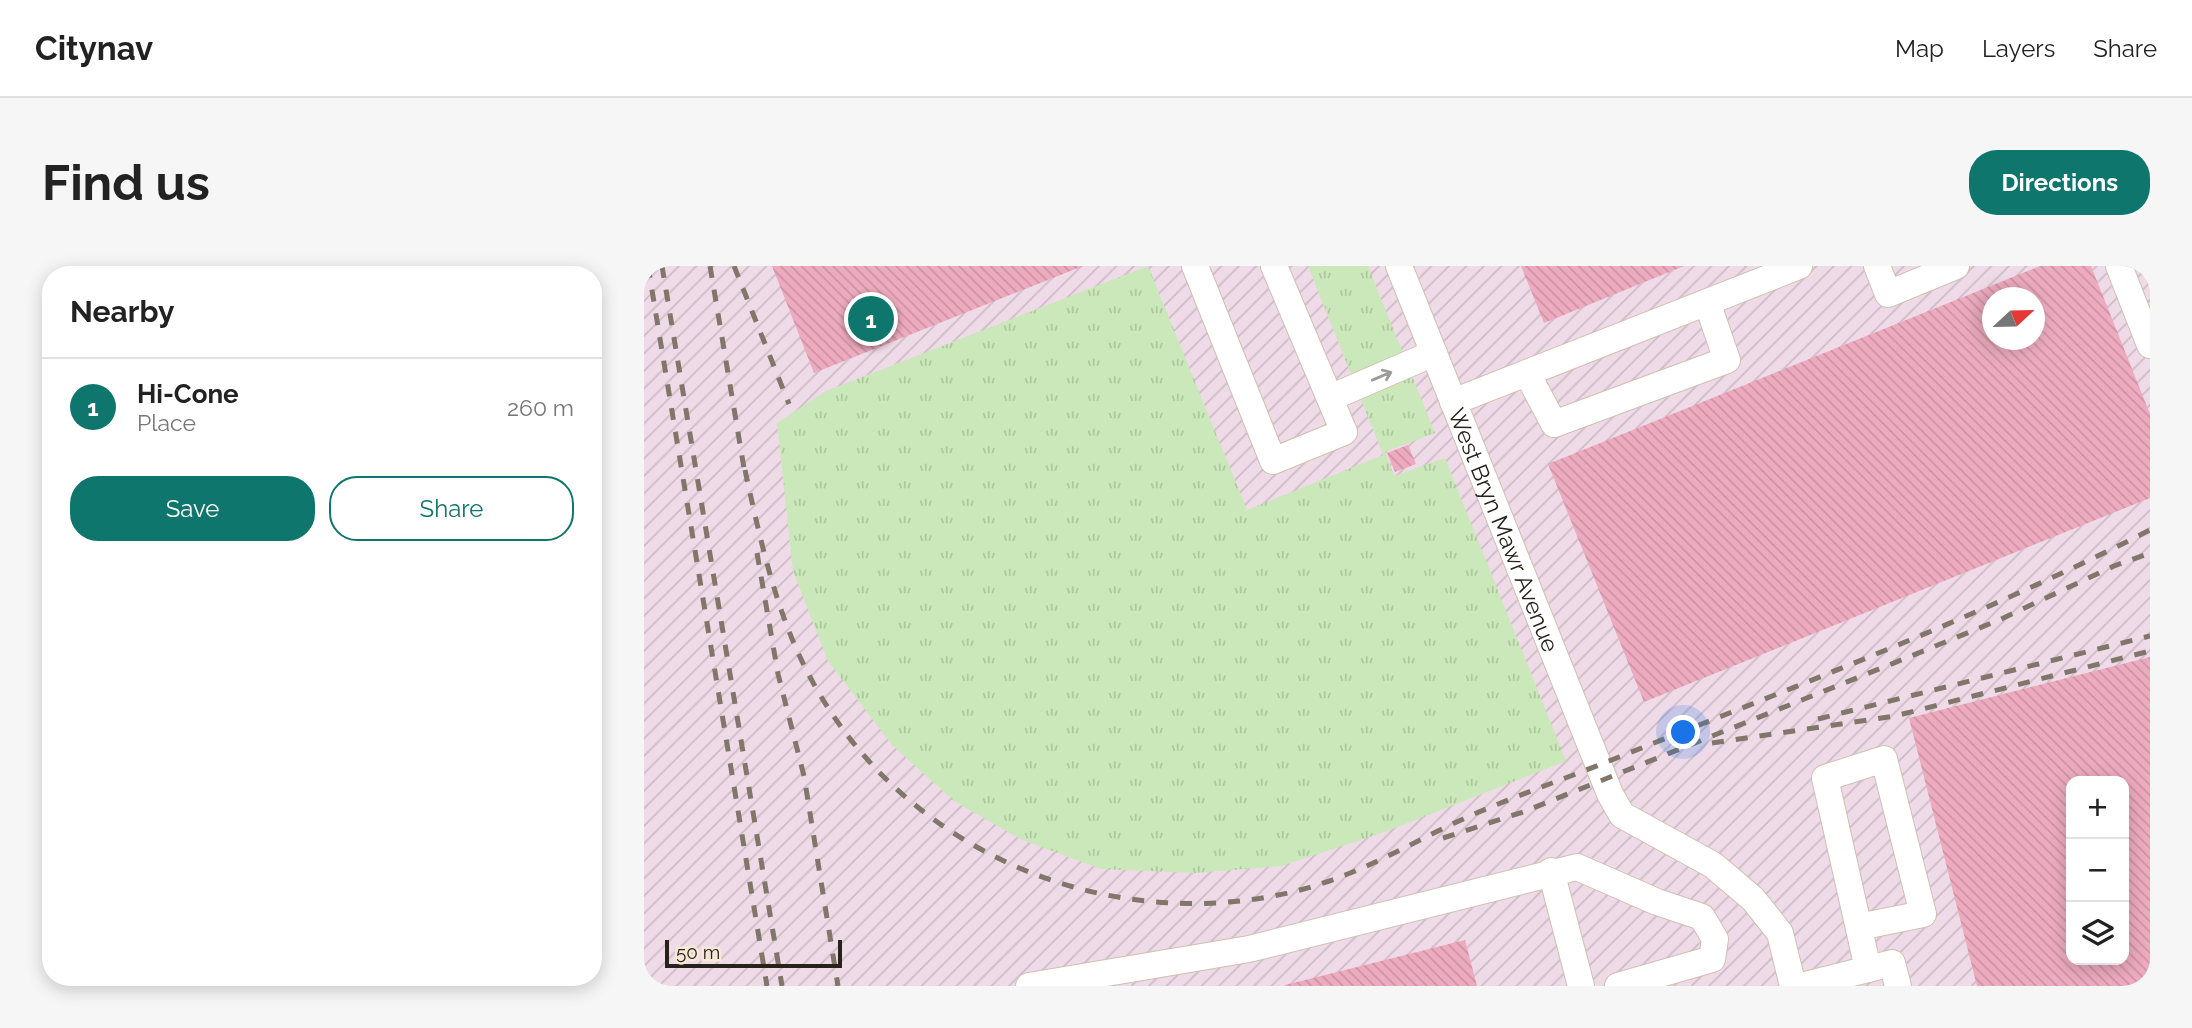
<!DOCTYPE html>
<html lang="en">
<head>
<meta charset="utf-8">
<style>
	:root { --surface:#fff; --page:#f6f6f6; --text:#222; --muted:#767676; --line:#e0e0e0; --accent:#0f766e }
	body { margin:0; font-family:Raleway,sans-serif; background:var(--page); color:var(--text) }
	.controls { position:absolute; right:21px; bottom:21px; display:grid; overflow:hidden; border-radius:14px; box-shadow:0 4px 18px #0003 }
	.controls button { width:63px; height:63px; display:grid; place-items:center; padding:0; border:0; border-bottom:2px solid var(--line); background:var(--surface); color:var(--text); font:35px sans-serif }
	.compass { position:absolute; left:1338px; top:21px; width:63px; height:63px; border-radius:50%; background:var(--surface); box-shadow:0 4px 18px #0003; rotate:68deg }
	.scale { position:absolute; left:21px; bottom:18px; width:177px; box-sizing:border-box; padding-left:7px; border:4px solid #28221b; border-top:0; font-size:19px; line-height:24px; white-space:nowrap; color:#28221b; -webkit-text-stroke:5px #f8e8d6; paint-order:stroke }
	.you { position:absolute; left:1040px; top:467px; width:24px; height:24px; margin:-18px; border:5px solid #fff; border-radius:50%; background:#1a73e8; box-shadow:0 0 0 10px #1a73e833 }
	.badge { display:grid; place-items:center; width:46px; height:46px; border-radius:50%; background:var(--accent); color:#fff; font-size:23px; font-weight:700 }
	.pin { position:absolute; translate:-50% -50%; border:4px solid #fff; box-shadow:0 2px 7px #0006 }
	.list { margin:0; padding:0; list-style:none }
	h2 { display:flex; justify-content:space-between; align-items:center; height:91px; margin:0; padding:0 28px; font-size:30px }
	h2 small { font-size:23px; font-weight:400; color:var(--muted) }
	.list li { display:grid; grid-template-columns:46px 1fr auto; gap:21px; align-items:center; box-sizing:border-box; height:98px; padding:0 28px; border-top:2px solid var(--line) }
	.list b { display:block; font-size:26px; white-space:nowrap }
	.list p { margin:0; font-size:23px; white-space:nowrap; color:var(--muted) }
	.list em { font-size:23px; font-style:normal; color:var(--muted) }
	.actions { display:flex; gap:14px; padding:21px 28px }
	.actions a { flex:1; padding:16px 0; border:2px solid var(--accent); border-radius:28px; text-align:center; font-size:24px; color:var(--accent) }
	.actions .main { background:var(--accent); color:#fff }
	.icon { flex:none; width:38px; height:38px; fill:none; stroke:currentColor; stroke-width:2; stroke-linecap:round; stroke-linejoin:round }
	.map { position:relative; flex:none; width:1506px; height:720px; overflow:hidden; border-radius:28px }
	header { display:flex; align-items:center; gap:42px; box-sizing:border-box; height:98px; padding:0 35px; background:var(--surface); border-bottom:2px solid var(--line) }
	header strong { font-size:33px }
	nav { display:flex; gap:38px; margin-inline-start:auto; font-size:24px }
	.intro { display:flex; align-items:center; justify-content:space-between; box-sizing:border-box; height:168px; padding:0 42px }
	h1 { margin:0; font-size:49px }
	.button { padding:18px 32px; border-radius:28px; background:var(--accent); color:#fff; font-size:24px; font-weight:700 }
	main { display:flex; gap:42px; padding:0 42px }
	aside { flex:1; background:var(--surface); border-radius:28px; box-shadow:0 4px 18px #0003 }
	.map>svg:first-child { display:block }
	.industrial { fill:url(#industrial-furrows); fill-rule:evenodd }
	.grass { fill:url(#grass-tufts) }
	.building { fill:url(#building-back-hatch); fill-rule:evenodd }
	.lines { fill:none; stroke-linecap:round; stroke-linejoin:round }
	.minor-casing { stroke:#d0c0af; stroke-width:28 }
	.minor { stroke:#fff; stroke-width:26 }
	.rail { stroke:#80766a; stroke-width:5; stroke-dasharray:12 12; stroke-linecap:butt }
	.oneway { stroke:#9e9c98 }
	.labels { text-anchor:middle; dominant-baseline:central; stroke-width:5; stroke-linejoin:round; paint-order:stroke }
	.street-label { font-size:23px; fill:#28221b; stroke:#f8e8d6 }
</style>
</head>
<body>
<header>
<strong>Citynav</strong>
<nav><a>Map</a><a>Layers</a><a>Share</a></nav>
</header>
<div class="intro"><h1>Find us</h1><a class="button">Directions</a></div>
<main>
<aside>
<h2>Nearby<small></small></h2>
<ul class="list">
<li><span class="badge">1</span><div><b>Hi-Cone</b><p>Place</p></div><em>260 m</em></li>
</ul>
<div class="actions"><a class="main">Save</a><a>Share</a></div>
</aside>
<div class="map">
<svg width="1506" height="720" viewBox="0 0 1506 720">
	<defs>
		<pattern id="industrial-furrows" width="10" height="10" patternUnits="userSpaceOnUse" patternTransform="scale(1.75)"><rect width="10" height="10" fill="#efdae8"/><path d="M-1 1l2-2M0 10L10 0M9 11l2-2" fill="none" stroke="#cdbbc6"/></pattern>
		<pattern id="grass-tufts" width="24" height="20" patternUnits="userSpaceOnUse" patternTransform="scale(1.75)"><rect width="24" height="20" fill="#cae8b9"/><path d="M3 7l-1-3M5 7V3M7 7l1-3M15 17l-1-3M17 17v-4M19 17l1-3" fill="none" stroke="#aec79e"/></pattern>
		<pattern id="building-back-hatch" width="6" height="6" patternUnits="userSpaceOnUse" patternTransform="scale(1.75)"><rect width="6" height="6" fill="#eeabbf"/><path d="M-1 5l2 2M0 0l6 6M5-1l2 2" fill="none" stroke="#cc93a4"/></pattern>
	</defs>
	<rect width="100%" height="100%" fill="#f8e8d6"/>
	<path class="industrial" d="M0 0H1506V720H0ZM1349 32H1391V74H1349ZM1427 515H1480V694H1427Z"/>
	<path class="grass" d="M504 0 603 244 739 189 664 0H724L791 167 741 186 750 210 801 192 922 495 738 567 637 600 550 607 457 603 376 573 310 535 248 479 184 395 149 305 133 157 182 125Z"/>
	<path class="building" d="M128 0H439L170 107Z
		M877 0H1040L900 57Z
		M1396 0H1447L1506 148V232L1000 436 904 198ZM1349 32H1391V74H1349Z
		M764 179 772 198 751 206 743 187Z
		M1506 391V720H1333L1265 452ZM1427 515H1480V694H1427Z
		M821 674 833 720H641V719Z"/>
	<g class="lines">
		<g class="minor-casing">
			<g id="minor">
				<path d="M551 0 629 195 700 166 630 0"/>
				<path id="s1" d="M755 0 966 528 978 549 1069 599 1109 633 1136 667 1149 720"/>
				<path d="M1233 0 1244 28 1312 0"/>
				<path d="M1475 0 1506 79"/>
				<path d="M883 107 910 158 1083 94 1063 36"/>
				<path d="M686 132 790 87"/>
				<path d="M809 136 1155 0"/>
				<path d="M907 605 937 720"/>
				<path d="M1215 661 1279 648 1240 493 1181 512 1224 703"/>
				<path d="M385 720 605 683 933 601 1013 636 1058 651 1071 673 1068 693 974 720"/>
				<path d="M1157 720 1248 697 1254 720"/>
			</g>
		</g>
		<use href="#minor" class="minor"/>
		<path class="rail" d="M4 0 123 720
			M18 0 138 720
			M66 0 102 214
			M90 0 145 138
			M101 204C116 273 132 347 165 409 257 586 466 673 656 624 710 610 757 583 806 559 861 533 919 514 975 491 1154 419 1334 352 1506 264
			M113 287 134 408 160 510 194 720
			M1174 453 1506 370
			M1068 477 1251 450 1506 385
			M799 572 879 546 1245 399 1355 354 1470 300 1506 287"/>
	</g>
	<defs><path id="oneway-shaft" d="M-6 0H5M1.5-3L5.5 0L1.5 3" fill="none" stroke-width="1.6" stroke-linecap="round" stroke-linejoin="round" transform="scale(1.75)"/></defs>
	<use class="oneway" href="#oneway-shaft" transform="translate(738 110) rotate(-23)"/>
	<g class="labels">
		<g class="street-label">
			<text stroke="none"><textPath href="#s1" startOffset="284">West Bryn Mawr Avenue</textPath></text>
		</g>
	</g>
</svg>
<div class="controls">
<button>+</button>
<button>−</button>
<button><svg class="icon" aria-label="layers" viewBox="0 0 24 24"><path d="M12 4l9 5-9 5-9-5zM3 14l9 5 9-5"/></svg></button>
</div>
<svg class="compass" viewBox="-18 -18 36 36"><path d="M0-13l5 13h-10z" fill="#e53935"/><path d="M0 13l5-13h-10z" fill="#767676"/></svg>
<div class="scale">50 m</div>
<div class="you"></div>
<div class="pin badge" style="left:227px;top:53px">1</div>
</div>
</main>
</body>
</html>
